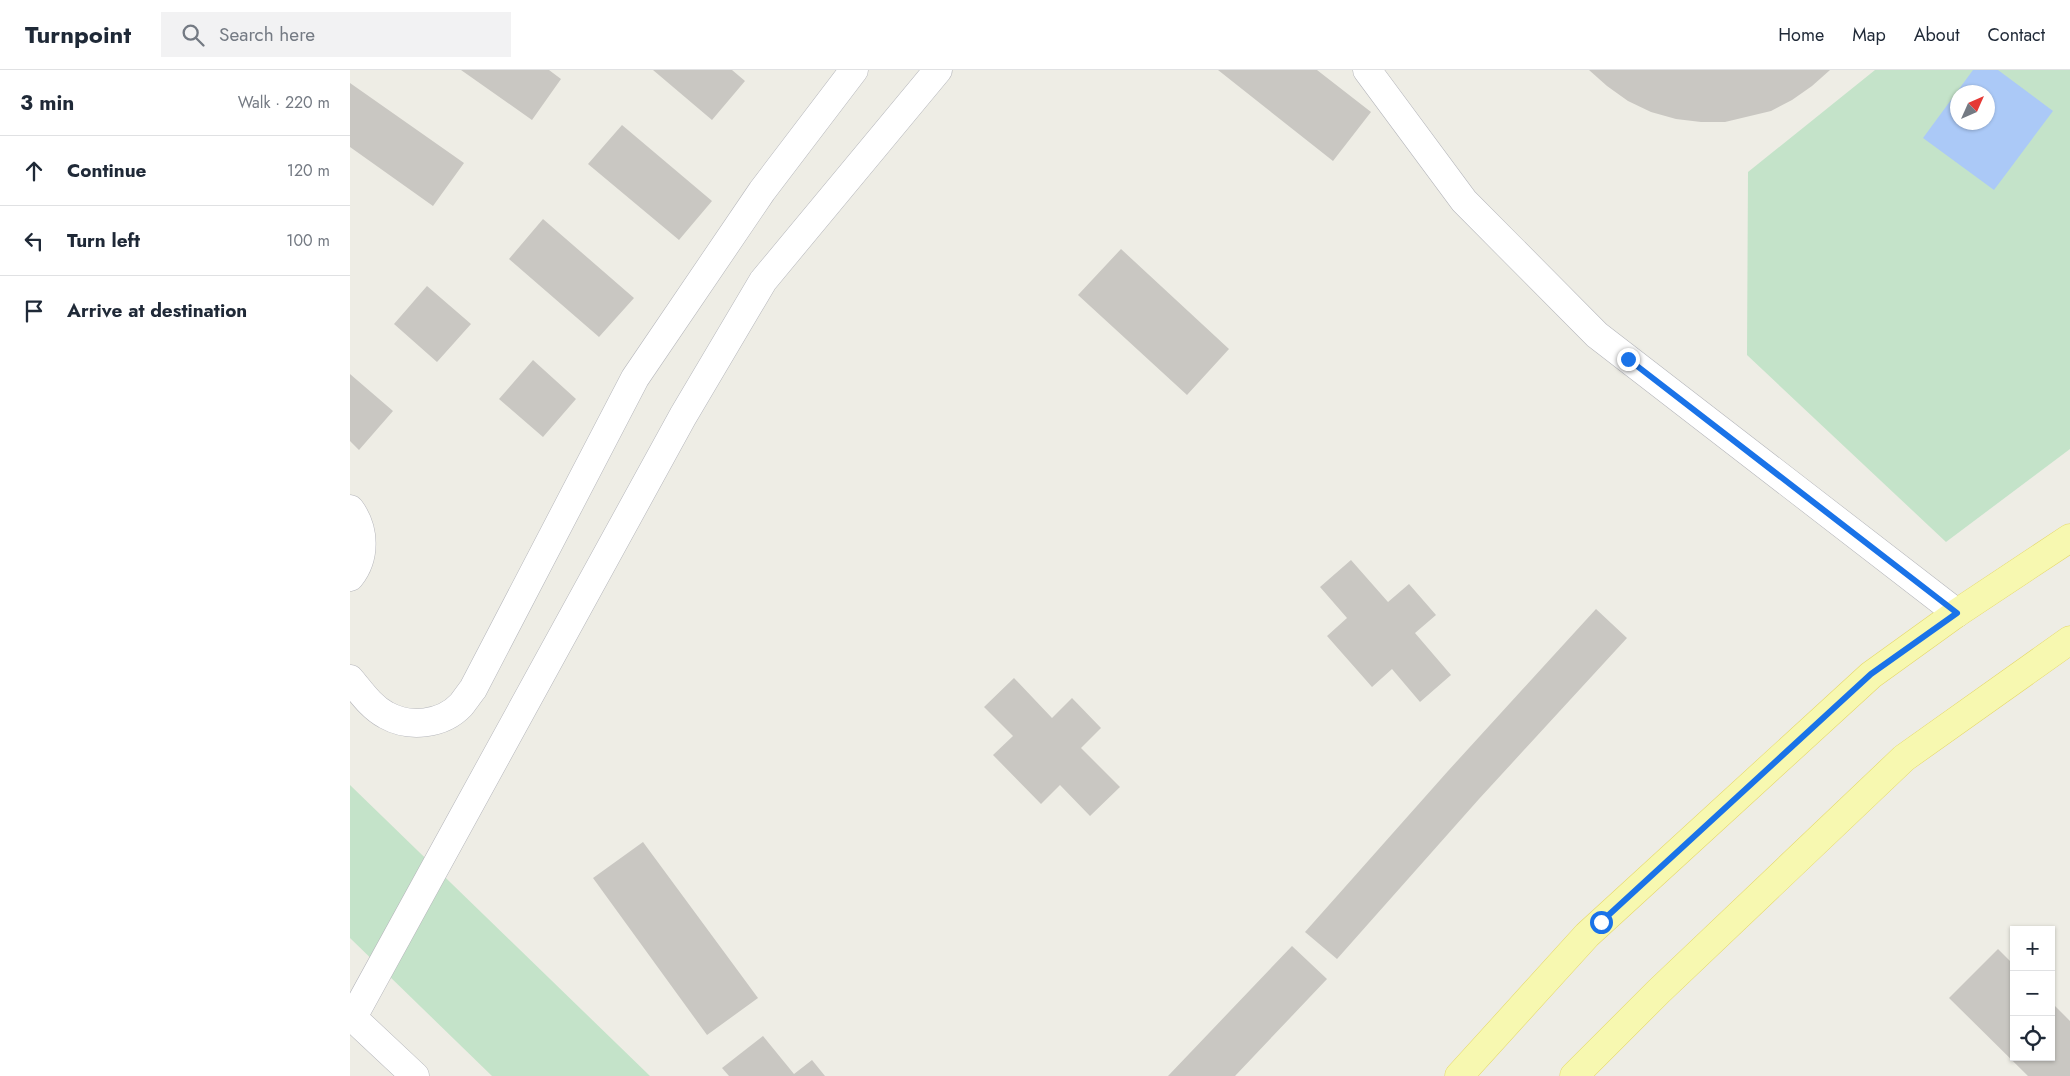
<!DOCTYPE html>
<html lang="en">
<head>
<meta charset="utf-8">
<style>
	:root { --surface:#fff; --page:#f2f2f3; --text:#1f2937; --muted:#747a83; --line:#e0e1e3 }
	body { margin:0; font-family:Jost,sans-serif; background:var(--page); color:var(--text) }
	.controls { position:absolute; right:15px; bottom:15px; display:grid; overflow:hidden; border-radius:0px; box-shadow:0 1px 4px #0004 }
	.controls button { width:45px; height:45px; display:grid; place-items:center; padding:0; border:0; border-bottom:1px solid var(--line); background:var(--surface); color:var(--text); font:25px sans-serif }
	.compass { position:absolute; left:1600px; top:15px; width:45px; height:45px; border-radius:50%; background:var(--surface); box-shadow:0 1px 4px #0004; rotate:45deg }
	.stop { position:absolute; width:15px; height:15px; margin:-11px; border:4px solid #1a73e8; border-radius:50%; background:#fff }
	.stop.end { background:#1a73e8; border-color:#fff; box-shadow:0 1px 5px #0008 }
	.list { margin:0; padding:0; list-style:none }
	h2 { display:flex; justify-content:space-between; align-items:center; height:65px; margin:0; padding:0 20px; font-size:21px }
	h2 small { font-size:16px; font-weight:400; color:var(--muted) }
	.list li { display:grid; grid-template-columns:32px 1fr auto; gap:15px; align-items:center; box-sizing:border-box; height:70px; padding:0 20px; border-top:1px solid var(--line) }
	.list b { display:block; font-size:19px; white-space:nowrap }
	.list em { font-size:16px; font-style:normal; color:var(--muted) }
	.icon { flex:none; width:28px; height:28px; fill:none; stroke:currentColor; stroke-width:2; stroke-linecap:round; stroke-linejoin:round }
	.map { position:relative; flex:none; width:1720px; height:1006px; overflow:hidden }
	header { display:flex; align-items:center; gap:30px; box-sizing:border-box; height:70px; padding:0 25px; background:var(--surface); border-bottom:1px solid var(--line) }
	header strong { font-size:24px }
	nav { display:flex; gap:28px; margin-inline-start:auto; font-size:18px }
	.search { width:350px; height:45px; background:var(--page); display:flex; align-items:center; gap:12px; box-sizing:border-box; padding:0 18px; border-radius:0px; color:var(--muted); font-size:19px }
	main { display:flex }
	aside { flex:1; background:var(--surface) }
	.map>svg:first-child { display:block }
	.green { fill:#c4e3c9; fill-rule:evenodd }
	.water { fill:#abc9f7; fill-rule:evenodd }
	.building { fill:#c9c7c2 }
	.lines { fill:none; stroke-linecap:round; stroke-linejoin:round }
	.minor-casing { stroke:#b5b6bb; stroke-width:29 }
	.major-casing { stroke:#e5d767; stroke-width:29 }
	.minor { stroke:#fff; stroke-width:28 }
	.major { stroke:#f7f8b0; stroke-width:28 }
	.route { stroke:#1a73e8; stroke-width:6 }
</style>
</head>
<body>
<header>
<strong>Turnpoint</strong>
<div class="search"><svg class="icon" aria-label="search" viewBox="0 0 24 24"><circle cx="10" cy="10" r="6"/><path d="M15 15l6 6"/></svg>Search here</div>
<nav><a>Home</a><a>Map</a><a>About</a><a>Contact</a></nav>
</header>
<main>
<aside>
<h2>3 min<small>Walk · 220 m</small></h2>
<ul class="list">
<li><svg class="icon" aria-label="ahead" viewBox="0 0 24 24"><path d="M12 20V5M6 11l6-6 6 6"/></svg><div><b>Continue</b></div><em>120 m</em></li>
<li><svg class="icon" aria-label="left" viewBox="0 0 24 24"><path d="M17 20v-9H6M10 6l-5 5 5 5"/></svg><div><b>Turn left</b></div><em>100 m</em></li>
<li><svg class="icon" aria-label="arrive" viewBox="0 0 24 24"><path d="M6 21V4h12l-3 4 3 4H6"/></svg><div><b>Arrive at destination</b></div></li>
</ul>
</aside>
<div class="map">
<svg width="1720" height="1006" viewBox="0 0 1720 1006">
	<rect width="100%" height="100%" fill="#eeede5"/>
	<path class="green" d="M1525 0H1720V379L1596 472 1397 285 1398 102ZM1608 22H1638V52H1608Z
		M0 715 300 1006H142L0 868Z"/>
	<path class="water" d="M1623 0H1648L1703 41 1644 120 1573 68ZM1608 22H1638V52H1608Z"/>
	<path class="building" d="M111 0H199L211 9 182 50Z
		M303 0H382L395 11 362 50Z
		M868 0H967L1021 42 983 91Z
		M1239 0H1480L1462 16 1442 30 1421 41 1375 52H1351L1326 49 1301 42 1278 31 1257 16Z
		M0 13 114 93 83 136 0 77Z
		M272 55 362 131 329 170 238 94Z
		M193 149 284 228 249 267 159 189Z
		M771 179 879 279 837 325 728 225Z
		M77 216 121 254 87 292 44 254Z
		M183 290 226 329 193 367 149 329Z
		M0 304 43 341 9 380 0 371Z
		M1001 490 1038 532 1059 514 1086 545 1065 563 1101 605 1070 632 1042 599 1022 617 977 566 997 548 970 517Z
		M1246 539 1277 568 1129 729 987 889 955 862 1098 701Z
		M664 608 702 648 722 628 751 658 731 678 770 717 740 746 710 715 691 734 643 685 663 666 634 637Z
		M293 772 408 928 357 965 243 808Z
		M942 876 977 909 885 1006H818Z
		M1648 879 1664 895V987H1701V932L1720 951V1006H1678L1599 928Z
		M413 966 444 1004 462 990 475 1006H379L372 998Z"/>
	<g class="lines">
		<g class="minor-casing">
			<path id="minor" d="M1017 0 1114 131 1247 265 1607 543
				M0 439C15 459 16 487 0 507
				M0 609C11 622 21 637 36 645 59 658 92 655 111 635 115 630 119 624 123 619L285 308 412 121 504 0
				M0 945 65 1006
				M3 947 333 346 413 211 588 0"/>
		</g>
		<g class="major-casing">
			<path id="major" d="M1109 1006 1237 865 1521 605 1607 543 1720 468
				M1224 1006 1308 922 1554 688 1720 570"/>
		</g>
		<use href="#minor" class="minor"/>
		<use href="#major" class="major"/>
	</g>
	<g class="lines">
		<path class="route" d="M1251 852 1521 604 1607 543 1278 289"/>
	</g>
</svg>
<div class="controls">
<button>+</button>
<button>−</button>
<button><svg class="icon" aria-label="locate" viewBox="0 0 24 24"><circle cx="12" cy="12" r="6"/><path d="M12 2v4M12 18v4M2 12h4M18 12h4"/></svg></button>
</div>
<svg class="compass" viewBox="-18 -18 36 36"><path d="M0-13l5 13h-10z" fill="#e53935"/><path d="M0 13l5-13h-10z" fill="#747a83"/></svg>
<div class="stop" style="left:1251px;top:852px"></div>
<div class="stop end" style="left:1278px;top:289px"></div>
</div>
</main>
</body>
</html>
